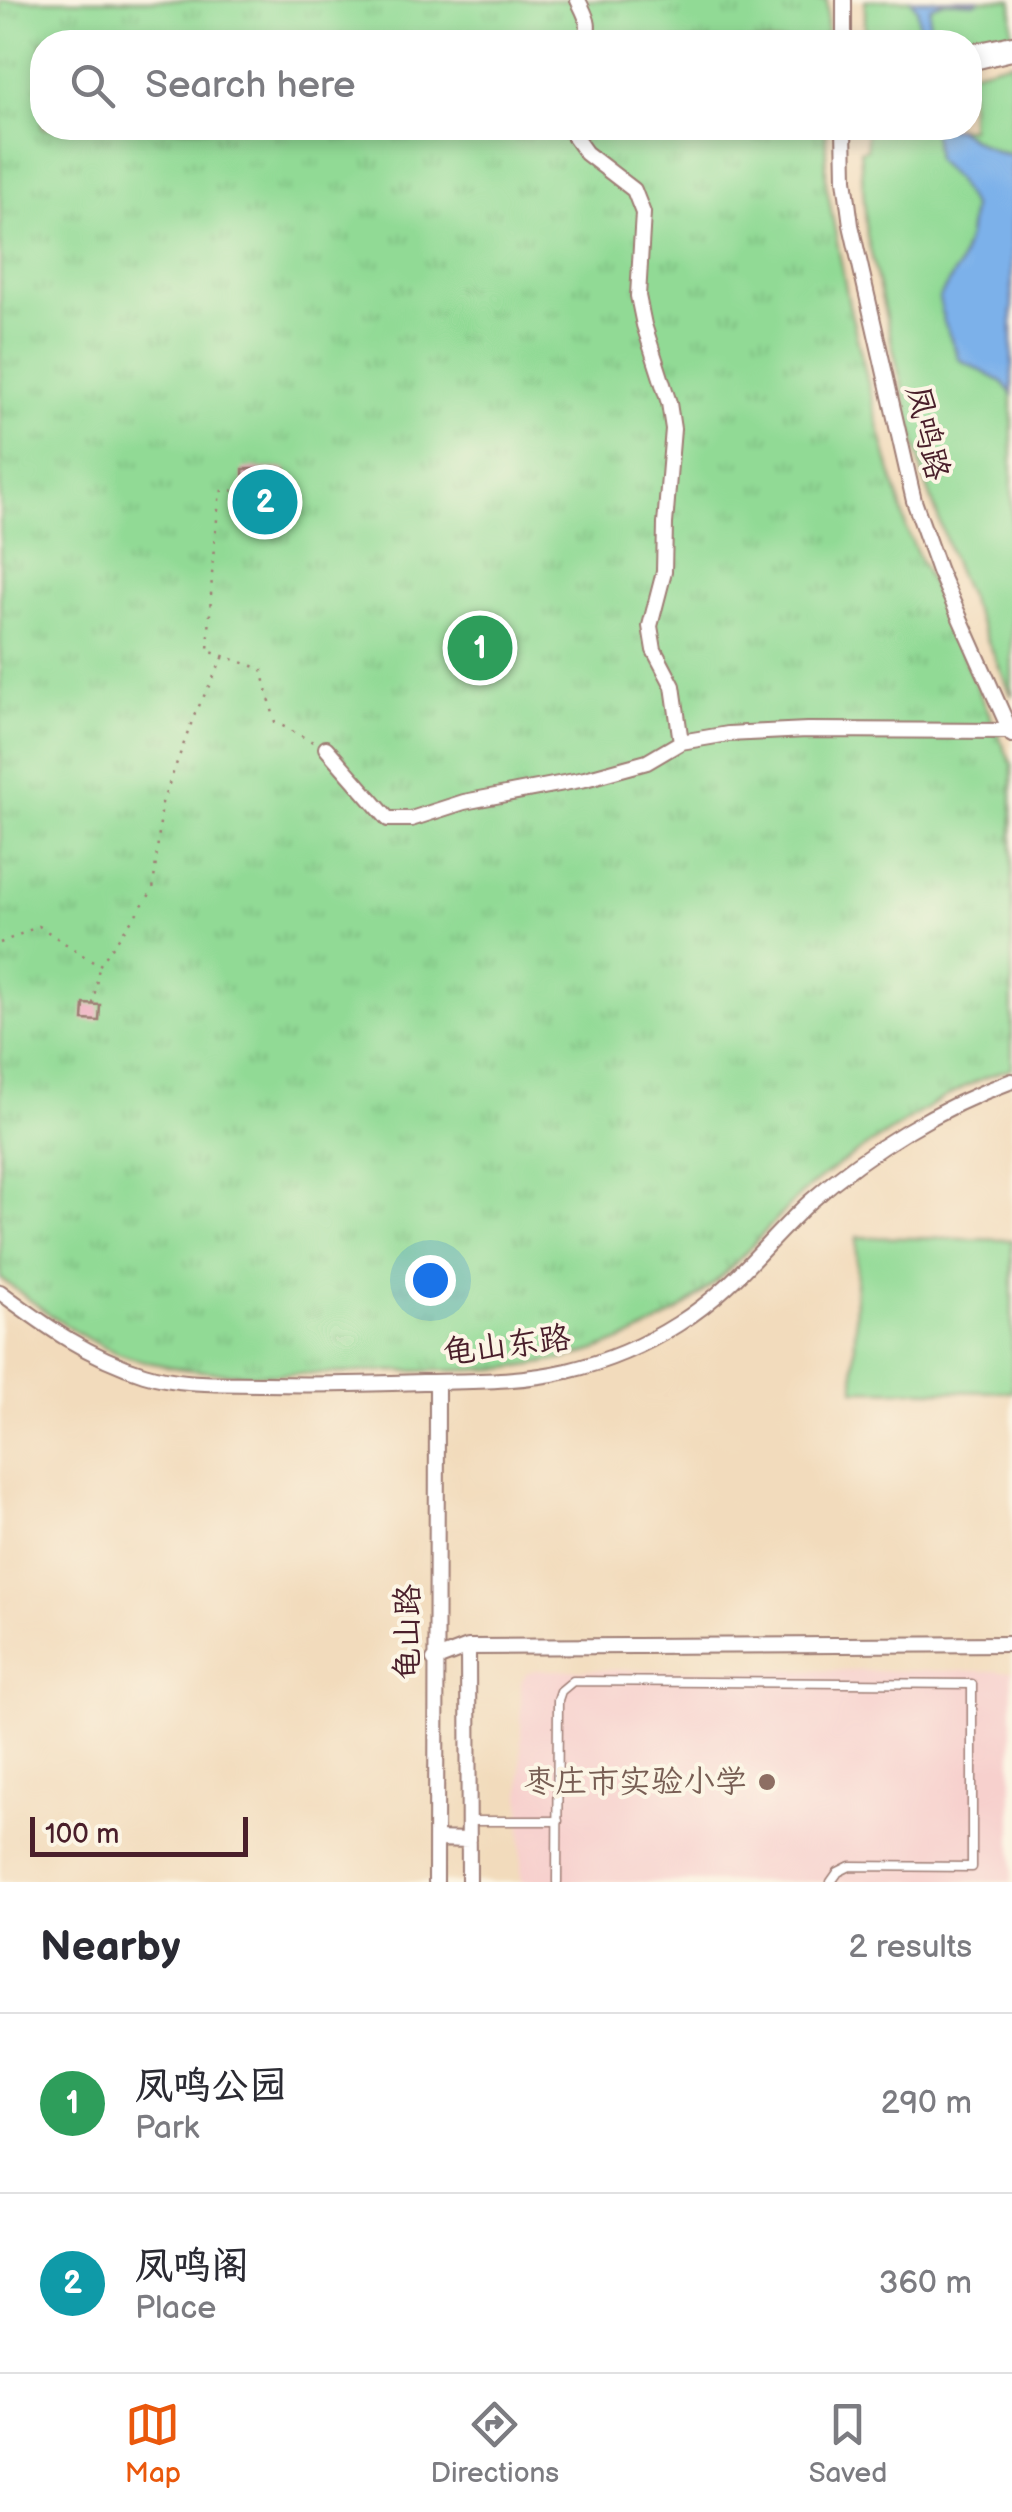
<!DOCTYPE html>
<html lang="en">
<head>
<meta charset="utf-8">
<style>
	:root { --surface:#fff; --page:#f7f7f7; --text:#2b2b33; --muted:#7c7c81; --line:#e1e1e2; --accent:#ea580c }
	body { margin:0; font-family:"Balsamiq Sans","LXGW WenKai TC",sans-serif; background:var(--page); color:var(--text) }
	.scale { position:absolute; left:30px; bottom:25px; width:218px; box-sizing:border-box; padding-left:10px; border:5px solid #4a1f2b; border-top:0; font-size:28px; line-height:35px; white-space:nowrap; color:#4a1f2b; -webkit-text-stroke:8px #fcf5e5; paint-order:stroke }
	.you { position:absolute; left:430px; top:1280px; width:35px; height:35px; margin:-25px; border:8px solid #fff; border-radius:50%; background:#1a73e8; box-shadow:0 0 0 15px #1a73e833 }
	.badge { display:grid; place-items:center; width:65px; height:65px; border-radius:50%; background:var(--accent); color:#fff; font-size:32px; font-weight:700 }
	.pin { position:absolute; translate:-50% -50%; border:5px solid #fff; box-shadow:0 2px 10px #0006 }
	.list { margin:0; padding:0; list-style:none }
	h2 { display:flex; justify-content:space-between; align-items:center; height:130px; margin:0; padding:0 40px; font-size:42px }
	h2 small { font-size:32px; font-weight:400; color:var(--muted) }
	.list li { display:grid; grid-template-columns:65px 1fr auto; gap:30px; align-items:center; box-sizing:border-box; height:180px; padding:0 40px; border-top:2px solid var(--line) }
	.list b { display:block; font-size:38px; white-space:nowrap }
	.list p { margin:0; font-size:32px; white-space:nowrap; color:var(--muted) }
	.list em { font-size:32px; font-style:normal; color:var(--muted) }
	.icon { flex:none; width:55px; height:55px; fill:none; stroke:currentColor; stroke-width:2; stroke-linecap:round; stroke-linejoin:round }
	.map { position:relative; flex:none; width:1012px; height:1882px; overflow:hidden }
	.search { position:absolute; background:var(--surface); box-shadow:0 5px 15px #0003; left:30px; right:30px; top:30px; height:110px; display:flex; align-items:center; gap:25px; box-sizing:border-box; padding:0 35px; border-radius:40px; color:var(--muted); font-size:38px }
	.sheet { height:490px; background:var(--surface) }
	nav { display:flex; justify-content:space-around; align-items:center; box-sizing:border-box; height:140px; border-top:2px solid var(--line); background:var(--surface); font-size:28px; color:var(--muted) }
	nav a { display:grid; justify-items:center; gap:5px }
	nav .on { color:var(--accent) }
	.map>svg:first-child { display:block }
	.built { fill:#f7d0cd }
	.green { fill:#91da95; stroke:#6e7c60; stroke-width:2.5 }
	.park { fill:url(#park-tufts); stroke:#6e7c60; stroke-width:2.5 }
	.water { fill:#7cb1ea; stroke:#63688a; stroke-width:2.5 }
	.building { fill:#eeaac0 }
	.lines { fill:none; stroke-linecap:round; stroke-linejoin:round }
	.lane-casing { stroke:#9e7d74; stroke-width:11 }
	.street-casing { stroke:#9e7d74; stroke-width:18 }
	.path { stroke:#9e7d74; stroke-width:2.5; stroke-dasharray:2.5 8; stroke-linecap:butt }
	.lane { stroke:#fff; stroke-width:8 }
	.street { stroke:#fff; stroke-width:14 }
	.education-dot { fill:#8d6e63; stroke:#fcf5e5; stroke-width:4 }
	.labels { text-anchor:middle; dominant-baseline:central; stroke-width:8; stroke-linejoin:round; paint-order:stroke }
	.street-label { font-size:32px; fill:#4a1f2b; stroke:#fcf5e5 }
	.education-label { font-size:32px; fill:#785e54; stroke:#fcf5e5; text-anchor:end }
</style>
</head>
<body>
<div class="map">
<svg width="1012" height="1882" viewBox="0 0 1012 1882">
	<defs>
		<pattern id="park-tufts" width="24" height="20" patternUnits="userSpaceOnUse" patternTransform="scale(2.5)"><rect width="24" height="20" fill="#91da95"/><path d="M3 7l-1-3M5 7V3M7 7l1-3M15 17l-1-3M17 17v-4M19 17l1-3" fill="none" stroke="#7fbb81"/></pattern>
	</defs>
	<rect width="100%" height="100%" fill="#fcf5e5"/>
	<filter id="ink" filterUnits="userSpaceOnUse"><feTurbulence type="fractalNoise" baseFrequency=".01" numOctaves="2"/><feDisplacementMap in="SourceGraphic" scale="20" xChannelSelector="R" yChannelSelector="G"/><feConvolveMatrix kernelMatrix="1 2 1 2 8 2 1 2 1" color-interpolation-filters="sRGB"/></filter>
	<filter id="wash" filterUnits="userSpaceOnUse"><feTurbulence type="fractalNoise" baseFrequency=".0048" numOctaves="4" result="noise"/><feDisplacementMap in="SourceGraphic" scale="40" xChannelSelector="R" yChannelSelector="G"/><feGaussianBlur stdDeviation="2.25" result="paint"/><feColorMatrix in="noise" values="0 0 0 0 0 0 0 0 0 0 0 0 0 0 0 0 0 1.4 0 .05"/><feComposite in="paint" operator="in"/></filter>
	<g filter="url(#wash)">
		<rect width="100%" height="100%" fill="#f2dbbc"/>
		<path class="built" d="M536 1670 1012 1671V1882H521V1682L526 1673Z"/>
		<path class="green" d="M865 0H1012V33L970 43 865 42Z
			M1012 61V155C991 151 974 141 957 128H970V72Z
			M866 128H933L936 160 957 181 972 207 968 237 959 266 939 299 959 359 1002 382 1012 394V696L956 569 922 472 867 236 860 151 867 149Z
			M857 1237 1012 1240V1392L854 1390Z"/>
		<path class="park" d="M0 0H827V42H42V128H826V183L849 305 879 428 907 530 1012 765V1068C966 1081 925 1109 885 1135 853 1155 820 1175 793 1202 754 1242 726 1279 678 1311 640 1337 589 1355 544 1363 498 1372 448 1370 401 1371 311 1373 216 1383 129 1357 82 1343 40 1306 0 1278Z"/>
		<path class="water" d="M911 0H980L973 3 945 1 930 7 929 24 932 42H921L917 8Z
			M933 128H957L971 139 997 152 1012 155V394L1002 382 959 359 944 322 939 298 959 266 968 237 972 207 957 181 936 160Z"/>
		<g id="blocks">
			<path class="building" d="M243 469H286V513H244Z
				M84 1004 100 1005 99 1021 83 1020Z"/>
		</g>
	</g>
	<g filter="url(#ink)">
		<use href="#blocks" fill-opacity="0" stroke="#9e7d74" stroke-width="2.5"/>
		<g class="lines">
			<g class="lane-casing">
				<path id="lane" d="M469 1821H558
					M557 1882 558 1700 561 1691 573 1681 972 1684V1867L850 1866 838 1872 831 1882"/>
			</g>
			<g class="street-casing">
				<path id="street" d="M578 0C585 15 594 27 582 42
					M844 42V0
					M970 52 1012 43
					M970 63 1012 53
					M568 128 586 153 634 190 643 213 638 296 644 325 669 403 673 429 665 524 664 572 650 626 654 650 673 686 681 742
					M844 128 845 179 851 225 914 501 939 571 1012 735
					M326 748 388 819H411L464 802 585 779 647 762 681 742 728 734 807 730 1010 731
					M0 1292C47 1327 87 1356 144 1374 183 1386 224 1383 264 1384 317 1385 370 1384 423 1382 471 1381 520 1382 567 1371 605 1362 645 1345 678 1324 734 1289 765 1243 811 1201 869 1150 940 1107 1012 1081
					M468 1647 469 1882
					M434 1660 468 1647 1012 1644
					M436 1839 469 1840
					M436 1882 437 1382"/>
			</g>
			<path class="path" d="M244 490 220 491 213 557 208 651 262 669 275 722 313 742
				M0 943 39 926 99 966 153 890 162 803 194 716 224 656
				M93 1004 99 967"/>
			<use href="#lane" class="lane"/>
			<use href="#street" class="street"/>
		</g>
	</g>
	<circle class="education-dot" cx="767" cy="1782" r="10"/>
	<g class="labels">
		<g class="street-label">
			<text transform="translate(927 433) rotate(77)">凤鸣路</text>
			<text transform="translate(507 1346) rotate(-7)">龟山东路</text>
			<text transform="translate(408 1632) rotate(-90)">龟山路</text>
		</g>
		<g class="education-label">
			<text x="747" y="1782">枣庄市实验小学</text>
		</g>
	</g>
</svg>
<div class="scale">100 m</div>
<div class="you"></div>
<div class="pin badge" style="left:480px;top:648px;background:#2e9e5b">1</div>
<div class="pin badge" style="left:265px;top:502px;background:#0f9aa8">2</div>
<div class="search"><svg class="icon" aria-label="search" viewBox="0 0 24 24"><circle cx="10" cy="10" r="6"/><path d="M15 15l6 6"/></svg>Search here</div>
</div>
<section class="sheet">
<h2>Nearby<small>2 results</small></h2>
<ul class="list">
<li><span class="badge" style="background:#2e9e5b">1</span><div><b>凤鸣公园</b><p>Park</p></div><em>290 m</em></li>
<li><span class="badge" style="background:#0f9aa8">2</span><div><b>凤鸣阁</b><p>Place</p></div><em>360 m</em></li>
</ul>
</section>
<nav>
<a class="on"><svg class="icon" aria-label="map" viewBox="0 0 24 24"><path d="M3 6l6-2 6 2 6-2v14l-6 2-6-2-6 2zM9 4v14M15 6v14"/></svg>Map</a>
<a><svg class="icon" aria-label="directions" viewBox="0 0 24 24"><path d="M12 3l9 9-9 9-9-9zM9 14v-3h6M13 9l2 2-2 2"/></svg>Directions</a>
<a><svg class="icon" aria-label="saved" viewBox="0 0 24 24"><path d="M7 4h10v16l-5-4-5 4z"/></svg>Saved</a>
</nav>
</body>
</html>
